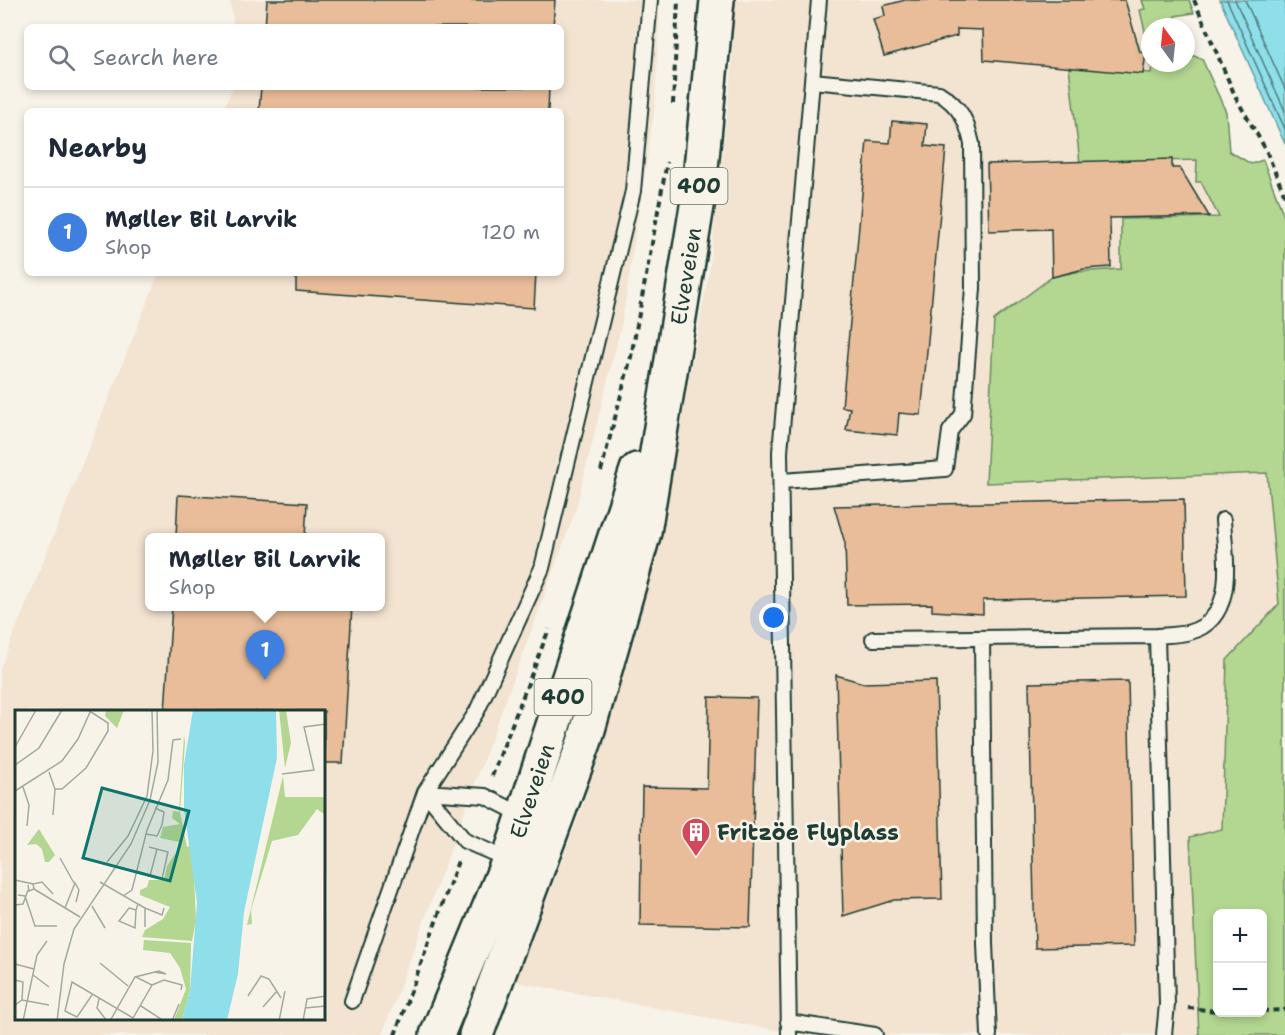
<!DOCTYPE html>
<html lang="en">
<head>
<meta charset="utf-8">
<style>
	:root { --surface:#fff; --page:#f6f6f7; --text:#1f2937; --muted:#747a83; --line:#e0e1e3; --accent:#ea580c }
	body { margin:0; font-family:"Shantell Sans",sans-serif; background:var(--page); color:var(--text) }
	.controls { position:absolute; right:18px; bottom:18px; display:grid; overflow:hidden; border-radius:9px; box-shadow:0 3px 9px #0003 }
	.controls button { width:54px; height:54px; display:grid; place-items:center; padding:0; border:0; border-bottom:2px solid var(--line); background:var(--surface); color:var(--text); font:30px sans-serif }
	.compass { position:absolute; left:1141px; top:18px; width:54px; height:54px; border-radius:50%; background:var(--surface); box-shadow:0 3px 9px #0003; rotate:345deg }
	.you { position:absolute; left:774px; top:618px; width:21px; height:21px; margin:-15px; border:4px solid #fff; border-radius:50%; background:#1a73e8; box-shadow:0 0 0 9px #1a73e833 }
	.badge { display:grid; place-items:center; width:39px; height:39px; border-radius:50%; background:var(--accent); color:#fff; font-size:20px; font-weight:700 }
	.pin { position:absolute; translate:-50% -50px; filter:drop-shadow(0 2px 3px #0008) }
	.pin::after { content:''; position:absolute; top:32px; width:21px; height:18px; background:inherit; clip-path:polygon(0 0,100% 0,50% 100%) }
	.popup { position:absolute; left:145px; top:533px; width:240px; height:78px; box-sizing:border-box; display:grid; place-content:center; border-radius:9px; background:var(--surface); filter:drop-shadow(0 2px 4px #0005); font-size:20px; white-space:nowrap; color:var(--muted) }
	.popup b { font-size:22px; color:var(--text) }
	.popup::after { content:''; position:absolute; left:50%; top:100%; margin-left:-12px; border:12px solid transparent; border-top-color:var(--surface) }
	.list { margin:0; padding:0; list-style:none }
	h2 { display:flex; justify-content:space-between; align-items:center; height:78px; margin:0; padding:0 24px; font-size:26px }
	h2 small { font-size:20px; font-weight:400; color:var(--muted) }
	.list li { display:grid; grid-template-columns:39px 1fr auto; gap:18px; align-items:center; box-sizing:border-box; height:90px; padding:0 24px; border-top:2px solid var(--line) }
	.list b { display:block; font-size:22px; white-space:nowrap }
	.list p { margin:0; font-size:20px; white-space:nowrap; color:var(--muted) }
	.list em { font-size:20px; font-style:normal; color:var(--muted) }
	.icon { flex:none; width:33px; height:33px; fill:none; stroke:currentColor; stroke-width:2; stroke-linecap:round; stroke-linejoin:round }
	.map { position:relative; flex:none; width:1285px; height:1035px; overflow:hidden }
	.search { position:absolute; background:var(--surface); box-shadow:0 3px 9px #0003; left:24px; top:24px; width:540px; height:66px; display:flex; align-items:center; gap:15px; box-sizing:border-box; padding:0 21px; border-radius:9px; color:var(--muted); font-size:22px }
	.panel { position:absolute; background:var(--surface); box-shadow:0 3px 9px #0003; left:24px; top:108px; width:540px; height:168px; border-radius:9px }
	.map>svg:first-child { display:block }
	.built { fill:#f3e3d1; fill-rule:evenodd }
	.green { fill:#b3d791; stroke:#698a62; stroke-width:1.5; fill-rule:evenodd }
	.water { fill:#8fdfeb; stroke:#629ea2; stroke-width:1.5 }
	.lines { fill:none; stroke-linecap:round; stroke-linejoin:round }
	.shore { stroke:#4c7e7d; stroke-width:1.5 }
	.building { fill:#eabd9a; stroke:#1f3d34; stroke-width:1.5 }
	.lane-casing { stroke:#1f3d34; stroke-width:18 }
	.highway-casing { stroke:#1f3d34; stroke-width:38 }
	.path { stroke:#1f3d34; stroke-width:4; stroke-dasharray:6 4.5; stroke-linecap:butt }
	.lane { stroke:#f7f3e8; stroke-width:14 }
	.highway { stroke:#f7f3e8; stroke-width:33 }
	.labels { text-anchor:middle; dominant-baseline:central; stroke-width:5; stroke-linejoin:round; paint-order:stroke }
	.shield { fill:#f7f3e8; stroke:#60746a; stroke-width:1.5 }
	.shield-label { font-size:21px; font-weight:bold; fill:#1f3d34 }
	.street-label { font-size:22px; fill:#1f3d34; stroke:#f7f3e8 }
	.poi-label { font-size:22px; font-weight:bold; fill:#1f3d34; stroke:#f7f3e8; text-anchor:start }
	.inset-road { fill:none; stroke:#a1aaa0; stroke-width:1.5 }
	.view { fill:#0f766e; fill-opacity:0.15; stroke:#0f766e; stroke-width:3 }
	.inset-edge { fill:none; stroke:#1f3d34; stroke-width:3 }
</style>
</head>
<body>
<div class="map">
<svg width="1285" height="1035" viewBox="0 0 1285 1035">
	<rect width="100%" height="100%" fill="#f7f3e8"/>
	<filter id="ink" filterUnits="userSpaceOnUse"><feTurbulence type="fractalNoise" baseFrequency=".0167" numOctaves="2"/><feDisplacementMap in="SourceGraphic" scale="12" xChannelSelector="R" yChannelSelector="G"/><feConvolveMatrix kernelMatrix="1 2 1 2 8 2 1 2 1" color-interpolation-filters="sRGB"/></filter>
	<g filter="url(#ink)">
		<path class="built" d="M230 0H660L655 105 622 322 575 512 382 1035H0V669L159 273H561V111H223L233 87H561V27H234ZM150 538H380V606H150ZM16 711H324V1018H16Z
			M735 0H1142L1145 9 1140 11 1150 63H1152L1151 73 1069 67 1080 163 1197 160 1201 182 1219 217 1121 219 1122 269 1076 272 1052 277 994 320 986 483 1267 473 1279 604 1227 660 1222 830 1190 837 1199 1035H802L516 982 583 805 635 637 669 488 710 267 732 68Z"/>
		<path class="green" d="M1142 0H1189L1194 13 1175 16 1173 27H1150V53L1140 10 1145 9Z
			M1186 53 1202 59 1226 112 1229 151 1251 164 1263 160 1285 219V1035H1199L1190 837 1222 829 1227 660 1279 604 1267 473 986 483 994 320 1052 277 1076 272 1121 269V219L1219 217 1201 182H1196L1197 160 1080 163 1069 67 1151 73 1152 63H1186ZM1218 914H1262V1012H1218Z"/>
		<path class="water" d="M1220 0H1285V144Z"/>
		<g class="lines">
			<path class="shore" d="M1227 0 1285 129
				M1235 0 1285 111
				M1245 0 1285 89"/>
		</g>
		<path class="building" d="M267 0H555L553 27H265Z
			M905 0H1125L1140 52 1146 53 1143 74 984 60 983 30 957 29V36L884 56 873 19 885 16 883 6Z
			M261 87H549L548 111H259Z
			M892 121 927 124 925 146 946 148 921 415 899 413 897 435 846 430 850 408 842 407 867 141 890 143Z
			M1172 159V168H1180L1209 216 1110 218 1111 267 1084 269 1052 277 1051 229 989 231 987 164Z
			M296 273H536L534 308 296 291Z
			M178 495 307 503 305 537H176Z
			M1184 499 1186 596 983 600V614L932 611V604L847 605 845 543 834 506Z
			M172 606H352L343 763H324V711H165Z
			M836 675 863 683 936 681 942 899 894 900 843 916Z
			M1128 681 1134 946 1035 948 1029 683Z
			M709 697 757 698 750 927 640 925 642 787 707 788Z"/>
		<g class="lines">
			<g class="lane-casing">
				<path id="lane" d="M782 481 945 469 950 431 963 414 973 288 972 144C967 121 960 106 939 93L812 81
					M1157 636C1168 635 1180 635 1190 632 1238 618 1225 557 1223 520
					M982 638 985 944 989 1035
					M873 639 1157 636 1167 1004 1164 1035
					M425 792 485 796 524 816 548 846 509 860 465 841Z
					M352 1001 425 792 477 711 542 568 633 191 650 0
					M788 1022 875 1035
					M789 1035 780 452 819 0"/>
			</g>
			<g class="highway-casing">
				<g id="highway">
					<path id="s1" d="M437 1035 509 860 637 470"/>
					<path id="s2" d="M476 1035 585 740 644 532 698 200 717 0"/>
				</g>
			</g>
			<path class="path" d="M1194 0 1236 98 1266 150 1285 196
				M673 104 678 0
				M601 471 631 357 667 162
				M492 776 549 629
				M1188 1008 1227 1012
				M1262 1011 1285 1010
				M395 1035 458 861"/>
			<use href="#lane" class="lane"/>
			<use href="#highway" class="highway"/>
		</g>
	</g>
	<defs>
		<g id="building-pin" transform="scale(1.5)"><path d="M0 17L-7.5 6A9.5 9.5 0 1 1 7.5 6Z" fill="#d1495b" stroke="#f7f3e8"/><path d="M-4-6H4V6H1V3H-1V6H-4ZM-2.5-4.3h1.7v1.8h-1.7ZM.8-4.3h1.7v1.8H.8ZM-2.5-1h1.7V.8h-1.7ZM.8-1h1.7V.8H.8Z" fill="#fff"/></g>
	</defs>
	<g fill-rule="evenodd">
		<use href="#building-pin" x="696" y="832"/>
	</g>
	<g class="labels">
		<g class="shield">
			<rect x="670.5" y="168" width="57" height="36" rx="4.5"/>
			<rect x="534.5" y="679" width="57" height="36" rx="4.5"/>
		</g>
		<g class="shield-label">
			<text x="699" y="186">400</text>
			<text x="563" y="697">400</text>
		</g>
		<g class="street-label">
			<text stroke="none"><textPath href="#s2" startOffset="790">Elveveien</textPath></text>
			<text stroke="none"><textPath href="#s1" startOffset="262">Elveveien</textPath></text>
		</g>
		<g class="poi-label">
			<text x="717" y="832">Fritzöe Flyplass</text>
		</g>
	</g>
	<g transform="translate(15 710)">
		<rect width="310" height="310" fill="#f7f3e8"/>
		<path d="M91 0H109L102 18 90 6ZM264 0H271L276 33 270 58ZM169 25 170 33 165 102 172 137 176 135 178 144 181 211 177 231 127 227 130 220 148 209 155 197 125 185V180L132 177 134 170H149L152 156 162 141 164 132 145 128 148 117 165 114 157 108 158 101 164 102ZM268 66 270 87H310V105L302 99 283 125 257 131 236 200 237 214 232 215ZM24 119 40 145 34 152H30L27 139 21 134 12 135ZM129 230 176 233 175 280 167 310H159L171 279 165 258 155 243 128 240Z" fill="#b3d791"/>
		<path d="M178 0H261L262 48 229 202 223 264 212 310H167L175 280 182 193 169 99V54Z" fill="#8fdfeb"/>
		<path class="inset-road" d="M0 37 21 0M0 55 24 38 47 0M34 62 40 79 38 105M267 64 299 60 289 17 311 14M8 77 14 95 12 116M40 79H47L71 58 93 21V13L73 0M0 81 47 51 63 29 76 0M131 124 142 126 147 115 149 102 140 98M45 148 59 173M92 152 113 126 132 86 138 41 137 0M122 161 147 169 153 142 134 137M135 166 142 139M0 170 18 174 19 179 14 181 13 175M85 172 123 194 121 200M18 174 27 172 38 184M19 179 65 207M3 185 10 186 20 216H42M108 186 117 180 132 120 153 70 158 30 166 29M123 194 130 198V217M0 195 8 194 13 180M77 196 90 218M50 198 60 173 64 180 61 192M114 198 121 200 120 218 104 211ZM130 198 147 205 149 198M85 253 113 276M0 254 19 259M18 265 34 277M0 270 8 272 7 290M137 275 149 270 167 275 166 280M77 285 62 307 50 301 57 272 118 308 137 275 121 267M233 286 246 266 254 269 266 288M84 289 82 298 92 311M0 295 7 290 34 295M126 296 149 311M248 297 262 281M290 298 311 296M8 311 22 245 32 231M42 311 49 254 59 219 116 134 135 90 143 52 142 0M95 311 120 267 144 261 151 264 139 262M157 311 164 294M264 311 270 281M288 311 292 289 311 286"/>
		<path class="view" d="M87 78 174 101 155 171 68 148Z"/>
		<rect width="310" height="310" class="inset-edge"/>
	</g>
</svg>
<div class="controls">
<button>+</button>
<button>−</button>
</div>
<svg class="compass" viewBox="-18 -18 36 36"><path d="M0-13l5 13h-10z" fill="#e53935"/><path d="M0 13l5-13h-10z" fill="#747a83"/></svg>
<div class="you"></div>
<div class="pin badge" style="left:265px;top:680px;background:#3f7fe0">1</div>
<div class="popup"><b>Møller Bil Larvik</b>Shop</div>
<div class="search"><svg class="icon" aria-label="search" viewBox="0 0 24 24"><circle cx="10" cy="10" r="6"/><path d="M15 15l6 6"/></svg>Search here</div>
<section class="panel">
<h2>Nearby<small></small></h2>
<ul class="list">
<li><span class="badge" style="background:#3f7fe0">1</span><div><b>Møller Bil Larvik</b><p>Shop</p></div><em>120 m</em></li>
</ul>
</section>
</div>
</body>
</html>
